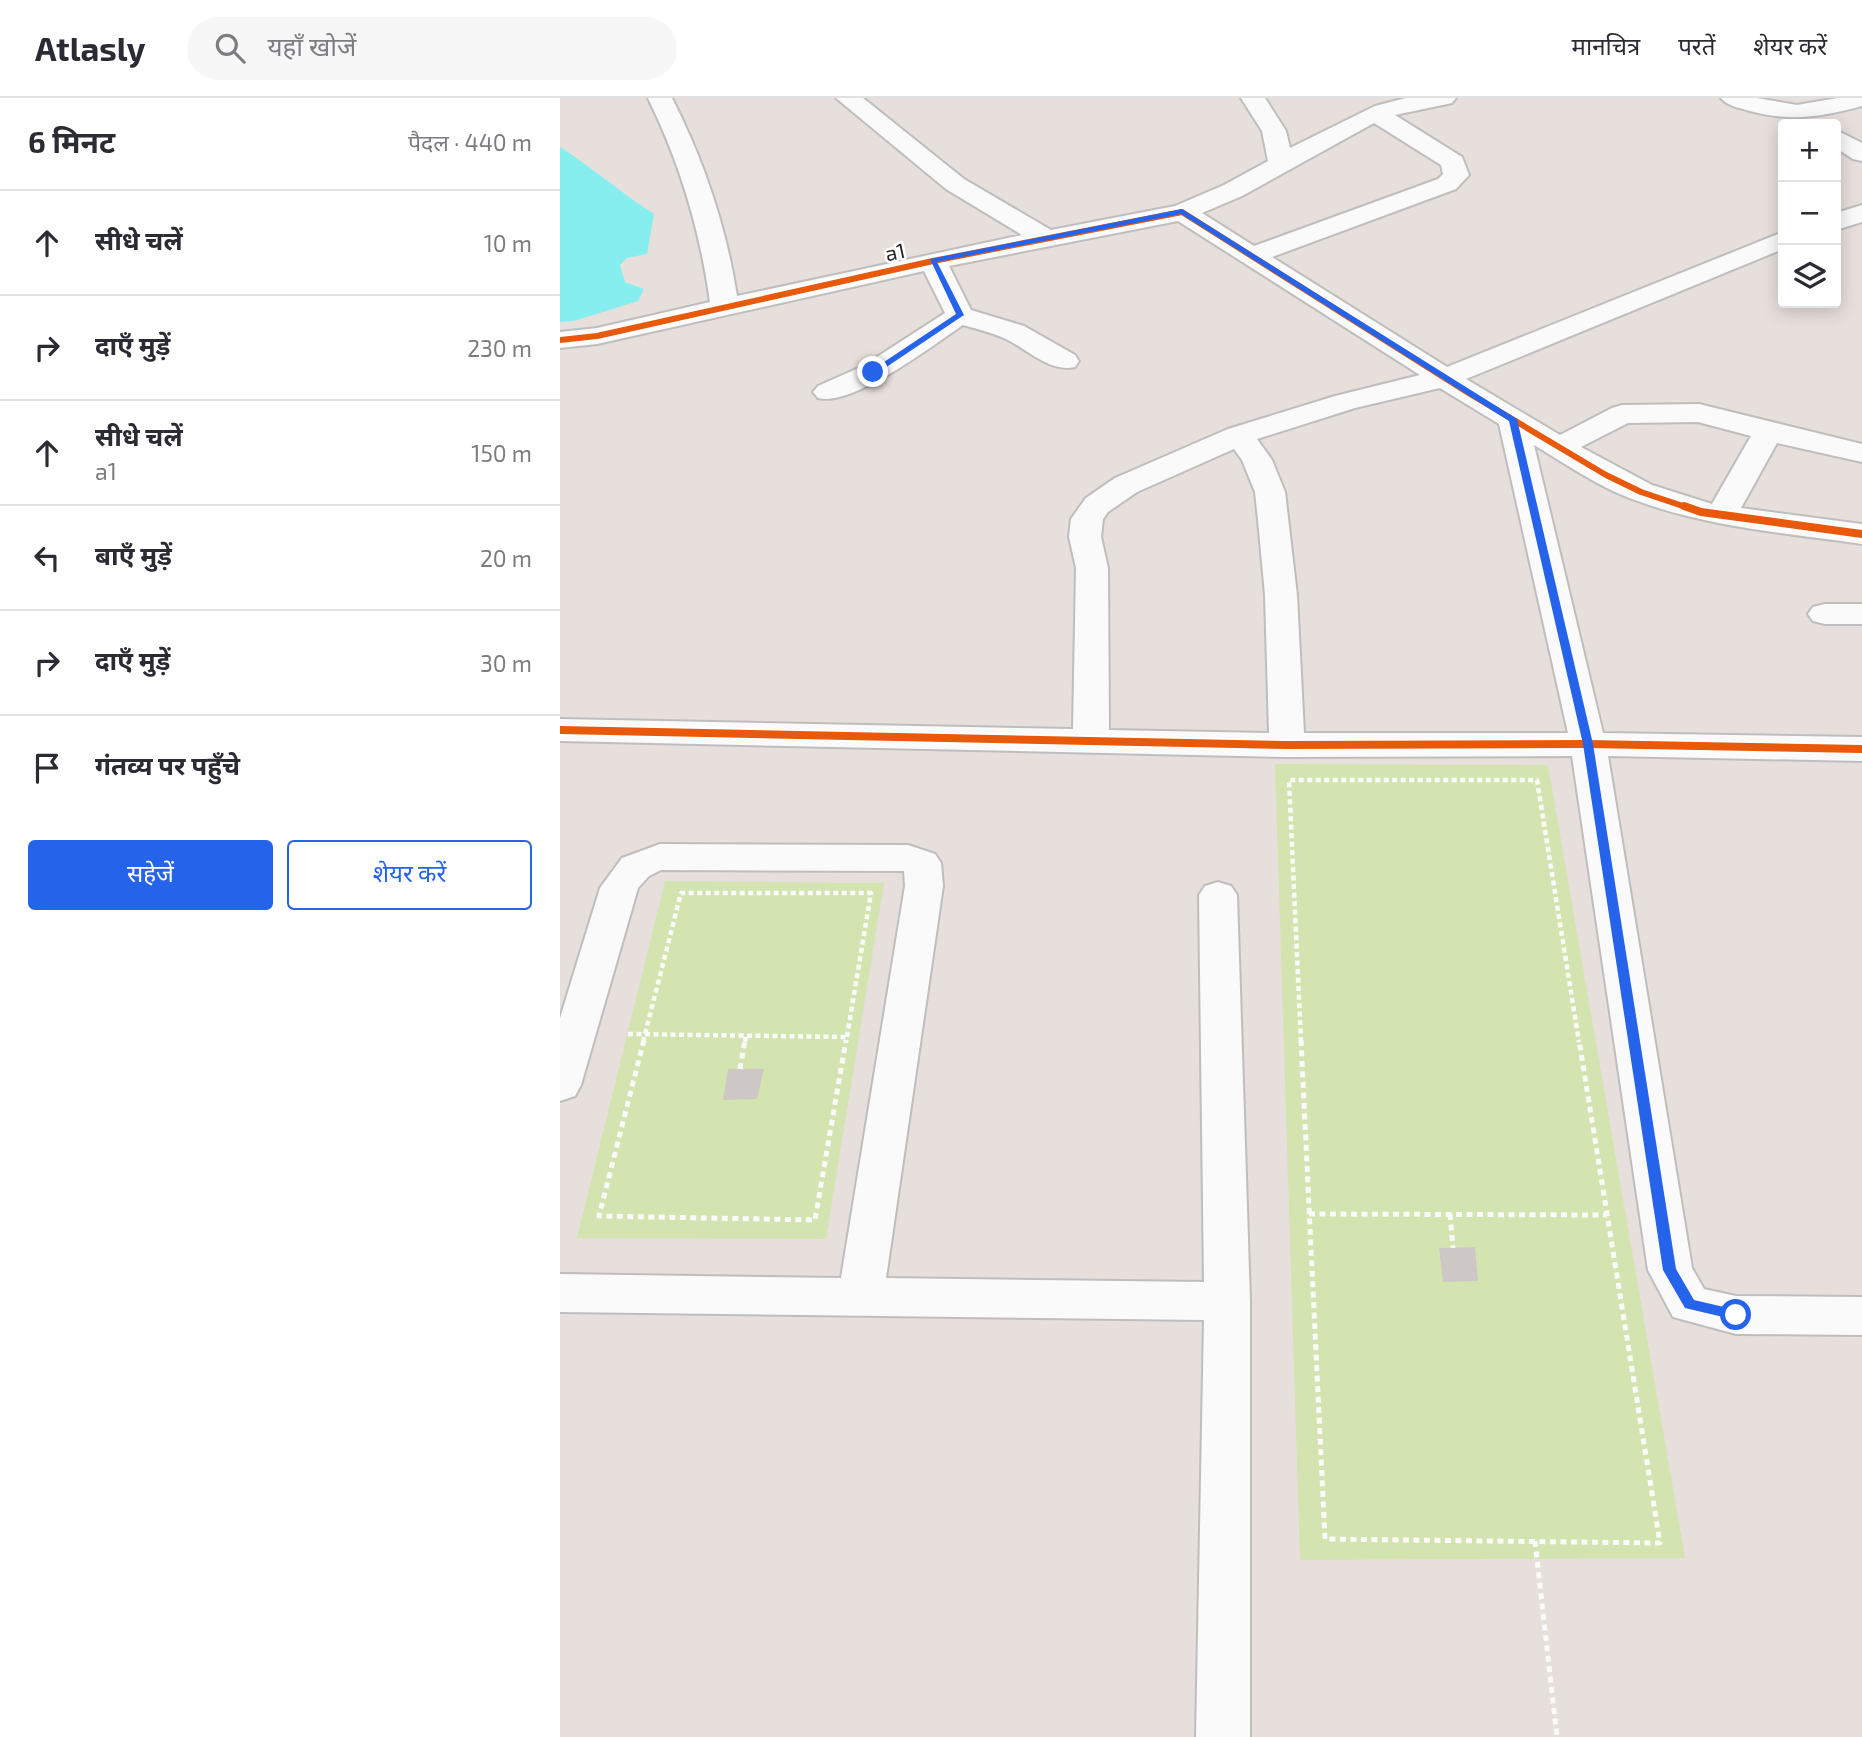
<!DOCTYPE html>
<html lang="hi">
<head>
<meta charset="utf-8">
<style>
	:root { --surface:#fff; --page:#f7f7f7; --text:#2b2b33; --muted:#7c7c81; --line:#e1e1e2; --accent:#2563eb }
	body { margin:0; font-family:"Exo 2","Noto Sans Devanagari",sans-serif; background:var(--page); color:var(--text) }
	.controls { position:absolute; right:21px; top:21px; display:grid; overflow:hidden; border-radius:7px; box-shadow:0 4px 18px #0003 }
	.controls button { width:63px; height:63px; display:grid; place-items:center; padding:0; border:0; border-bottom:2px solid var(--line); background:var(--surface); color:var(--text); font:35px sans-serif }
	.stop { position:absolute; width:21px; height:21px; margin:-16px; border:5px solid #2563eb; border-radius:50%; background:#fff }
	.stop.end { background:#2563eb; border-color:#fff; box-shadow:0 2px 7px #0008 }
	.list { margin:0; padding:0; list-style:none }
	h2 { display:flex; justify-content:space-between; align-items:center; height:91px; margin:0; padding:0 28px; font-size:30px }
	h2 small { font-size:23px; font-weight:400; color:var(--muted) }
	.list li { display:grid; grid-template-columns:46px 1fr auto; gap:21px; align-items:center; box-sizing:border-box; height:105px; padding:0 28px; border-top:2px solid var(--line) }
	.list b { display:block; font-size:26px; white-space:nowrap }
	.list p { margin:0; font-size:23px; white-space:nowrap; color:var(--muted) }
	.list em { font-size:23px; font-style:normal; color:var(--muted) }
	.actions { display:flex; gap:14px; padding:21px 28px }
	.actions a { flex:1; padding:16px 0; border:2px solid var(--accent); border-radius:7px; text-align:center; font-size:24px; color:var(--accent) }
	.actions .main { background:var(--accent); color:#fff }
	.icon { flex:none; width:38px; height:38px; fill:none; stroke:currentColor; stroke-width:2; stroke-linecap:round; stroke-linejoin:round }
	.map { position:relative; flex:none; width:1302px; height:1639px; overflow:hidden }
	header { display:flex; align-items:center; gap:42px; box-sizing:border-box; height:98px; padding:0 35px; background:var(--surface); border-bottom:2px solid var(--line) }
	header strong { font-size:33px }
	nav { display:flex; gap:38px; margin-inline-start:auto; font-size:24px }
	.search { width:490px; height:63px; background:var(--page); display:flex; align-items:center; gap:18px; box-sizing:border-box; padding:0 24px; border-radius:38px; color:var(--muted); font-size:26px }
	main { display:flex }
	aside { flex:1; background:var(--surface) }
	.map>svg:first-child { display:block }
	.green { fill:#d3e4b0 }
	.water { fill:#87eef0 }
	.building { fill:#cdc8c5 }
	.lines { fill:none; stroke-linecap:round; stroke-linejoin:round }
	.street-casing { stroke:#bfbdbe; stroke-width:4 }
	.path-far1 { stroke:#fbfafa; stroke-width:4.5; stroke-dasharray:5 3.5; stroke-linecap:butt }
	.path { stroke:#fbfafa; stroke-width:5; stroke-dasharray:6 4.5; stroke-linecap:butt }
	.street { fill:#fbfafa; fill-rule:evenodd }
	.cycleway-far1-casing { stroke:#fff; stroke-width:10 }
	.cycleway-casing { stroke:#fff; stroke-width:12 }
	.cycleway-far1 { stroke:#e8590c; stroke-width:6 }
	.cycleway { stroke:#e8590c; stroke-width:8 }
	.route { fill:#2563eb }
	.labels { text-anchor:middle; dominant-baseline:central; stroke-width:5; stroke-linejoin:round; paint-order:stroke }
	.far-street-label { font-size:21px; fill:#272727; stroke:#fff }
</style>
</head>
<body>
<header>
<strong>Atlasly</strong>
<div class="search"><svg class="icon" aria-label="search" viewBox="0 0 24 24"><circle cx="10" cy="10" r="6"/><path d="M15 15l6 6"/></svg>यहाँ खोजें</div>
<nav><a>मानचित्र</a><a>परतें</a><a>शेयर करें</a></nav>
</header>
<main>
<aside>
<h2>6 मिनट<small>पैदल · 440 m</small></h2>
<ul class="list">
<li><svg class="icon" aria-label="ahead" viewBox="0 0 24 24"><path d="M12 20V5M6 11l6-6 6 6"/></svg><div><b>सीधे चलें</b></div><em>10 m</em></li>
<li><svg class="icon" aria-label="right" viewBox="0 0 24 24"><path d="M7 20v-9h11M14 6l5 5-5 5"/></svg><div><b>दाएँ मुड़ें</b></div><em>230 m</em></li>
<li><svg class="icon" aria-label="ahead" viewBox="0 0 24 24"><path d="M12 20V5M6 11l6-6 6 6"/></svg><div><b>सीधे चलें</b><p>a1</p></div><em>150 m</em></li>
<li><svg class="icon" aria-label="left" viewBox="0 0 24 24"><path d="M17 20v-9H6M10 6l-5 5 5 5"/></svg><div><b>बाएँ मुड़ें</b></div><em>20 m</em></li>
<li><svg class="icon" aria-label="right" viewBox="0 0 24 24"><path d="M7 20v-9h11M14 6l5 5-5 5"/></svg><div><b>दाएँ मुड़ें</b></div><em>30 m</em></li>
<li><svg class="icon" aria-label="arrive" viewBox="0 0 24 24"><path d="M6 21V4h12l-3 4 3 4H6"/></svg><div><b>गंतव्य पर पहुँचे</b></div></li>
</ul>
<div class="actions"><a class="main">सहेजें</a><a>शेयर करें</a></div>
</aside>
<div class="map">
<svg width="1302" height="1639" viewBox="0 0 1302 1639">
	<rect width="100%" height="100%" fill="#e7dfdb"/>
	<path class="green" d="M715 666 988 667 1125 1460 740 1462Z
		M105 783 324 785 266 1141 17 1140Z"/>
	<path class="water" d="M0 49C33 70 61 95 94 116L87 156 67 160 60 167 65 184 84 191 78 203 14 223 0 224Z"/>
	<path class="building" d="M168 971H204L197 1001 163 1002Z
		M915 1149 918 1183 883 1184 879 1150Z"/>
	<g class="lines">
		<g class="street-casing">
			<path id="street" d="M88 0H112C144 63 166 128 177 198L462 137 386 91 276 0H303L404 81 491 132 615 108 664 87 708 63 702 33 681 0H705L726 33 730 50 815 8 846 0H896L892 5 835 17 902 59 909 77 896 91 712 159 887 269 1223 134V151L906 281 1000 337 1052 310 1062 307 1139 306 1302 346V364L1217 345 1181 410 1302 426V446C1224 435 1146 429 1072 401 1037 388 1006 366 974 347L1043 635 1302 639V663L1048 658 1132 1170 1144 1191 1176 1198 1302 1199V1237L1176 1236 1113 1219 1088 1172 1012 658 727 659 0 643V621L513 631 516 470 509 439 511 421 526 400 555 380 668 331 775 298 860 277 618 123 389 168 411 212 464 228 515 257 519 263 515 269C490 275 467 251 446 241 433 235 417 231 403 227 373 247 293 309 258 300L253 294 258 288 303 268 385 215 364 173 37 246 0 250V234L37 230 150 204C140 132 120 65 88 0ZM814 25 881 67 883 76 878 81 694 148 642 115 682 98ZM880 290 939 326 1008 635H744L737 497 725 394 712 362 697 341 795 310ZM1138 324 1191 338 1152 406 1092 387 1021 349 1068 325ZM674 351 682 362 695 394 698 422 705 497 709 635 549 632 548 470 541 439 543 421 548 414 577 394Z
				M1161 0H1197L1237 7 1278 0H1302V8C1262 19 1230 24 1190 13 1180 10 1167 8 1161 0Z
				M1276 32 1302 45V63L1293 61 1276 50Z
				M1302 107V124L1276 132V115Z
				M1265 506H1302V526H1265L1253 523 1248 516 1253 509Z
				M100 746 348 747 375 756 381 765 383 788 326 1180 644 1184 639 797 645 788 658 784 671 788 677 797 690 1203V1639H636L644 1222 0 1214V1176L281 1180 345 788 344 773 101 772 89 778 78 790 21 987 15 998 0 1003V920L40 790 62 760Z"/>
		</g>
		<path class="path-far1" d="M68 936 286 939
			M83 944 121 795H311L286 944
			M185 944 186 937
			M741 944 729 682H977L1019 944"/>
		<path class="path" d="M84 942 39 1118 255 1122 286 942
			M741 942 765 1441 1100 1445 1019 942
			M180 971 185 942
			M749 1116 1047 1117
			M890 1116 893 1150
			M975 1443 997 1639"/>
		<use href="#street" class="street"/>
		<g class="cycleway-far1-casing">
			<path id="cycleway-far1" d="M0 242 37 238 373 163 622 114 910 296 1046 377 1081 394 1129 410"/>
		</g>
		<g class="cycleway-casing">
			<path id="cycleway" d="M1124 408 1141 414 1302 436
				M0 632 727 647 1028 646 1302 651"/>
		</g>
		<use href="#cycleway-far1" class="cycleway-far1"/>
		<use href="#cycleway" class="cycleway"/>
	</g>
	<path class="route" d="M622 111 957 321 1033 646 1116 1171 1134 1202 1181 1213V1221L1176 1222 1125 1210 1103 1172 1023 646 949 323 621 116 377 164 404 217 316 276 309 274 396 216 370 161Z"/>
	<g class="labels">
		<g class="far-street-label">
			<text transform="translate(335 153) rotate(-12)">a1</text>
		</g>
	</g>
</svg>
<div class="controls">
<button>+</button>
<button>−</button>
<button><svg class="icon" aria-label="layers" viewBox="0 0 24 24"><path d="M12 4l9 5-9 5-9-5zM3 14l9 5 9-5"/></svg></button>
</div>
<div class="stop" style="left:1176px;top:1217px"></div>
<div class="stop end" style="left:313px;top:274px"></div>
</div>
</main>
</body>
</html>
